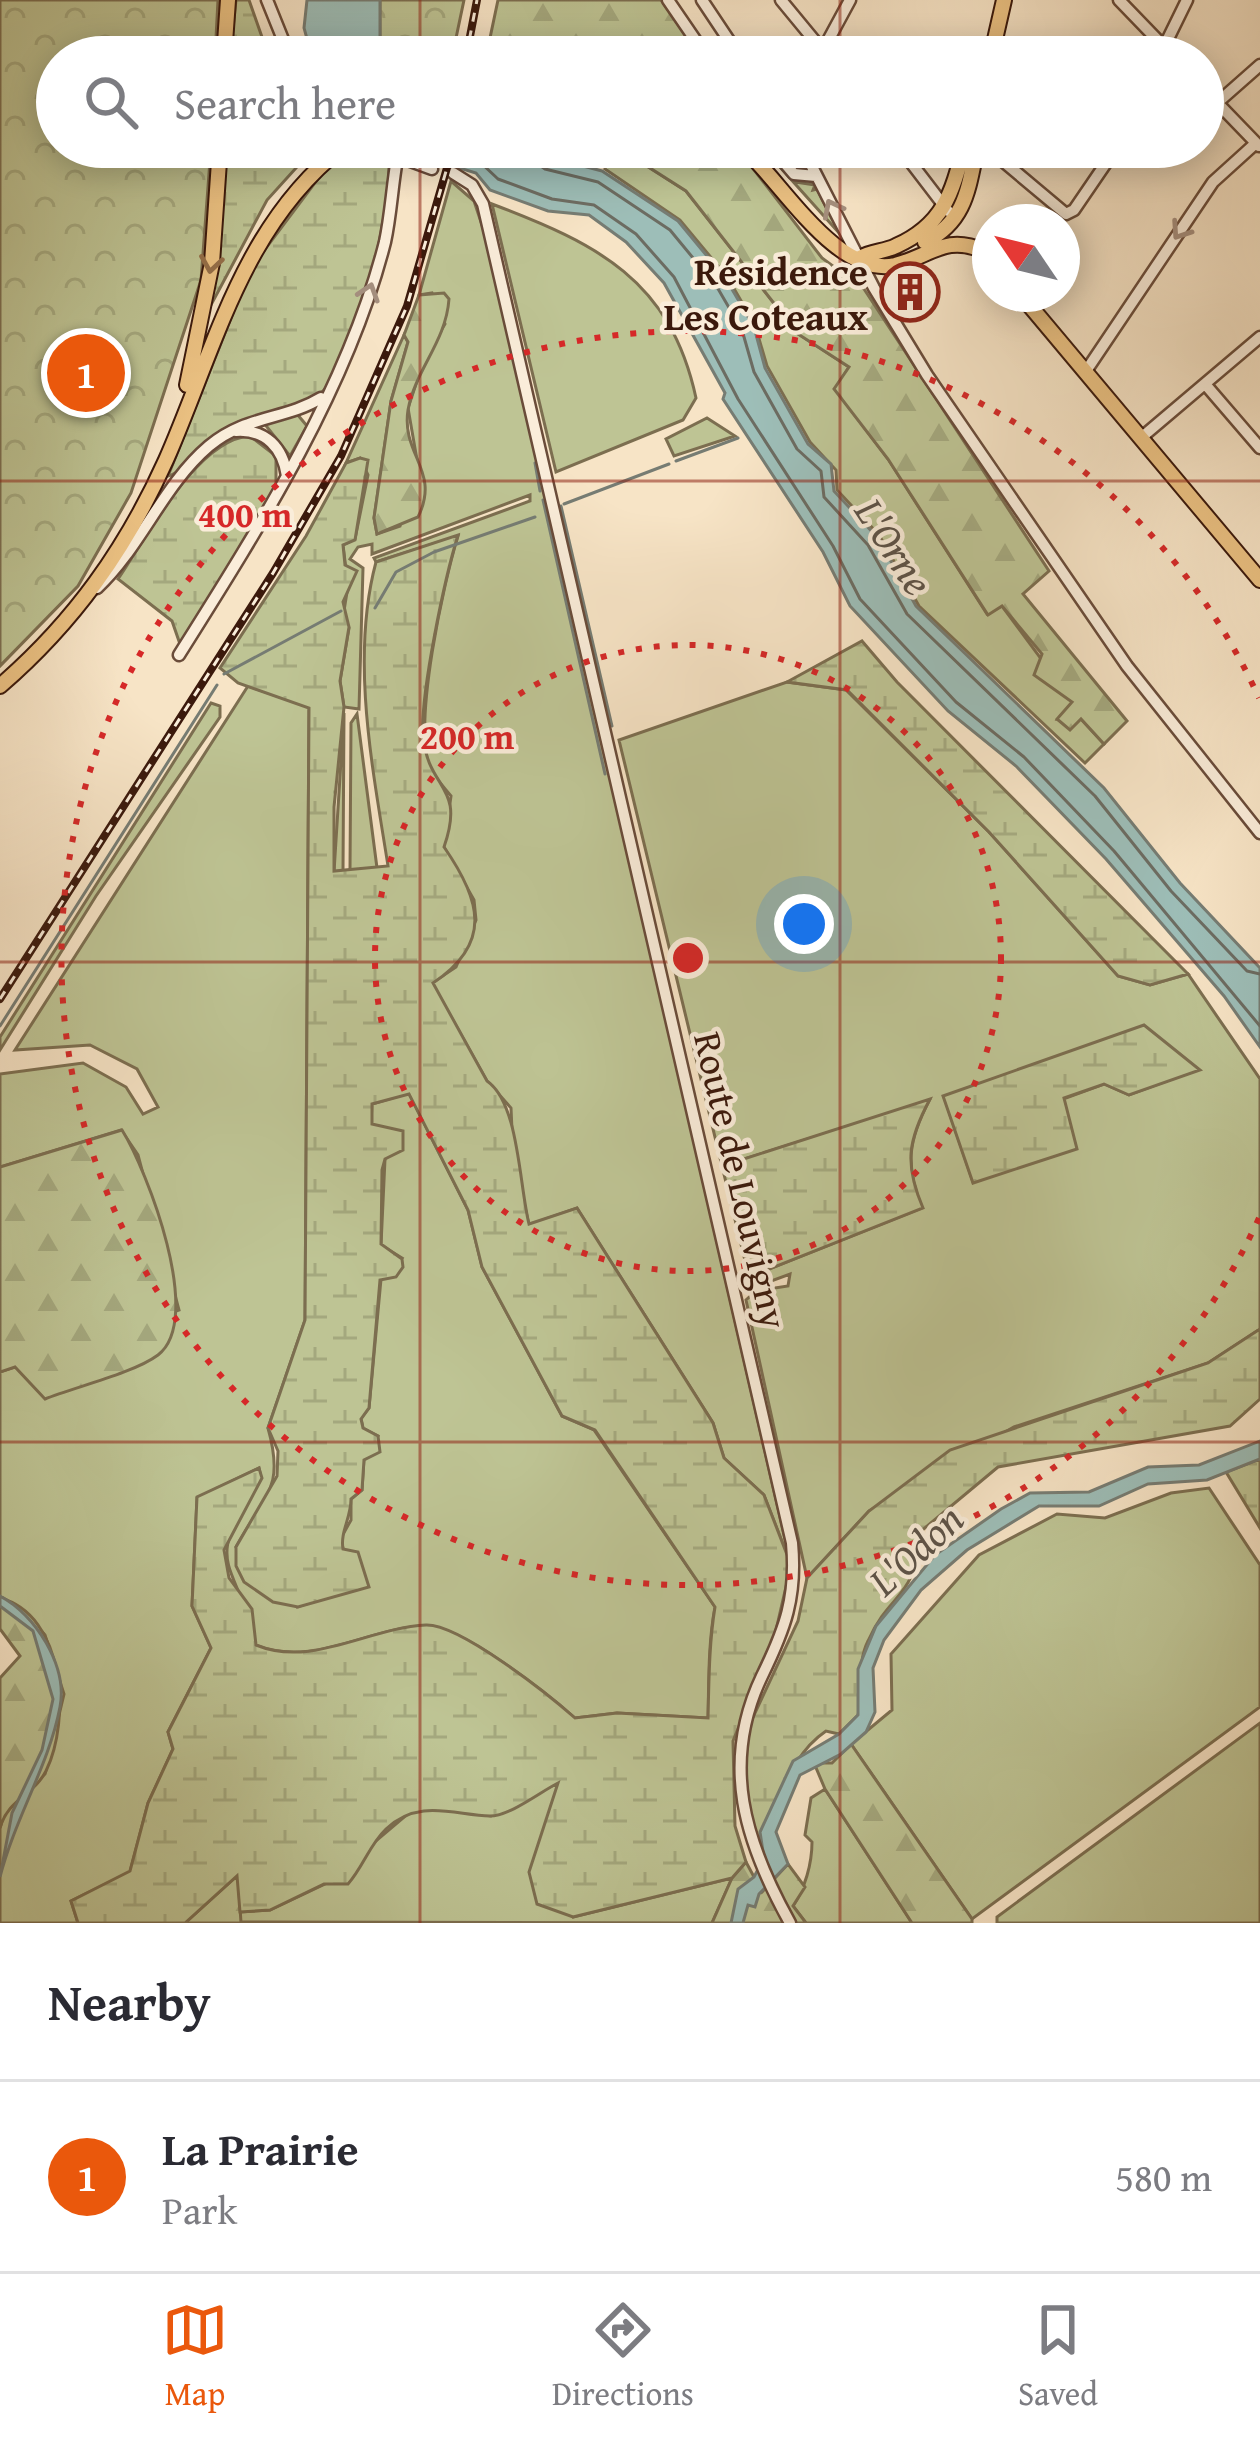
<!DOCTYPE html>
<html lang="en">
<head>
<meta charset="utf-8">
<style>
	:root { --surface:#fff; --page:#f7f7f7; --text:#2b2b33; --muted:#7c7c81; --line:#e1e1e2; --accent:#ea580c }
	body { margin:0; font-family:"Gentium Book Plus",serif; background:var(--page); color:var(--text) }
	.compass { position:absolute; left:972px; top:204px; width:108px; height:108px; border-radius:50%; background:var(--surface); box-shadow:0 6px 30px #0003; rotate:305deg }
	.you { position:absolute; left:804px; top:924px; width:42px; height:42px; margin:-30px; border:9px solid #fff; border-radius:50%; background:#1a73e8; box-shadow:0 0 0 18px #1a73e833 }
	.badge { display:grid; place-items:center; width:78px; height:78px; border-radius:50%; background:var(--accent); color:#fff; font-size:39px; font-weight:700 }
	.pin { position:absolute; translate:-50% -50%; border:6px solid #fff; box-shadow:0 3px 12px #0006 }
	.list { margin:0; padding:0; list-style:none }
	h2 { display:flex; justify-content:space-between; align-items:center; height:156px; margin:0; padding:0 48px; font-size:51px }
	h2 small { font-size:39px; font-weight:400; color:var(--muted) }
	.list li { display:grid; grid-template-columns:78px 1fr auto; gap:36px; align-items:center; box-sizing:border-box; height:192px; padding:0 48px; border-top:3px solid var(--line) }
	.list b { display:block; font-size:45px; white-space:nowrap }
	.list p { margin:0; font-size:39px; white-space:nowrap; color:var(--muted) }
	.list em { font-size:39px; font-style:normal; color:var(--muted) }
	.icon { flex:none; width:66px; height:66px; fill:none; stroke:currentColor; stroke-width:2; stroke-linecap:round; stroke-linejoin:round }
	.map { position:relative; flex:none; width:1260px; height:1923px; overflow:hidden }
	.search { position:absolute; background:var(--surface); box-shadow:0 6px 30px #0003; left:36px; right:36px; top:36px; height:132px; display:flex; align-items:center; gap:30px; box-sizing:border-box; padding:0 42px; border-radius:66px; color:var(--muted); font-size:45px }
	.sheet { height:348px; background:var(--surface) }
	nav { display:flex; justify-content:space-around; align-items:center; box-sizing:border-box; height:168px; border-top:3px solid var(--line); background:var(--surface); font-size:33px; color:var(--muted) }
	nav a { display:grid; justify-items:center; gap:6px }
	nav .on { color:var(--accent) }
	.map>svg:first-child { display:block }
	.grass { fill:#bec494; stroke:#7c6e50; stroke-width:3; fill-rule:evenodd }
	.forest { fill:url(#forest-firs); stroke:#7c6e50; stroke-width:3 }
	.wetland { fill:url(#wetland-marsh); stroke:#7c6e50; stroke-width:3 }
	.park { fill:url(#park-crowns); stroke:#7c6e50; stroke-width:3 }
	.water { fill:#9dbeb8; stroke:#767c73; stroke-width:3 }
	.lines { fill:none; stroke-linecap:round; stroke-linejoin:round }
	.shore { stroke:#6c6c62; stroke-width:3 }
	.stream { stroke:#767c73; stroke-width:3 }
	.minor-casing { stroke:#6a4c3a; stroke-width:15 }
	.major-casing { stroke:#3b190c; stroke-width:18 }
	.minor { stroke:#faedda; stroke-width:10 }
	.major { stroke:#ecc283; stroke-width:14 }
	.rail-casing { stroke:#3b190c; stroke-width:8 }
	.rail { stroke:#faedda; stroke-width:3; stroke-dasharray:9; stroke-linecap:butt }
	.oneway { stroke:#a48e7d }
	.oneway2 { stroke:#946e48 }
	.grid { fill:none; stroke:#8f2418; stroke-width:3; stroke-opacity:0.55 }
	.ring { fill:none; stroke:#d62828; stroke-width:6; stroke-dasharray:6 12 }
	.labels { text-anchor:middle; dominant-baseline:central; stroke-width:9; stroke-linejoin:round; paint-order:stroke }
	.poi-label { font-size:39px; font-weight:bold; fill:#3b190c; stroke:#faedda; text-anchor:end }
	.street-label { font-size:39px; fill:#3b190c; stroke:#faedda }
	.water-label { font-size:42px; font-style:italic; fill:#5d5348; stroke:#faedda }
	.centre { fill:#d62828; stroke:#faedda; stroke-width:6 }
	.ring-label { font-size:36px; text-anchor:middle; font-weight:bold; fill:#d62828; stroke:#faedda; stroke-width:9; stroke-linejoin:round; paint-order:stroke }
</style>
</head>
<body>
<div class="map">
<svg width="1260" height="1923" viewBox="0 0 1260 1923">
	<defs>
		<pattern id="forest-firs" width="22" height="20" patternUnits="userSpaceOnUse" patternTransform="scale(3)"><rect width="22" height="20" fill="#bec494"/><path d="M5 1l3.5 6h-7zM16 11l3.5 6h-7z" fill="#a4a87e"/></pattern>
		<pattern id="wetland-marsh" width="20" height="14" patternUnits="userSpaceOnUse" patternTransform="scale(3)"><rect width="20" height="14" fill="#bec494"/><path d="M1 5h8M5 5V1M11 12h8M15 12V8" fill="none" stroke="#a4a87e"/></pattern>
		<pattern id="park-crowns" width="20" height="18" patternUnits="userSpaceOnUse" patternTransform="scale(3)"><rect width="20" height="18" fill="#bec494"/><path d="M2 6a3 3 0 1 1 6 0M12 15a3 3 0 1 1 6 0" fill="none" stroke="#a4a87e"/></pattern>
	</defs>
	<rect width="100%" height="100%" fill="#f7e4c6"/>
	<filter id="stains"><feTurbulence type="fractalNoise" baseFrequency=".00167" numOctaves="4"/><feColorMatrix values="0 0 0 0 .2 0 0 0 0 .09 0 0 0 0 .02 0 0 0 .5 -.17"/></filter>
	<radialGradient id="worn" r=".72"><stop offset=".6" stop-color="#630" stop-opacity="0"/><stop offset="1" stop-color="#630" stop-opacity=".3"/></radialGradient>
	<path class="grass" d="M569 147H617L686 191 798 334 849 367 835 389 888 459 987 614 1002 606 1073 702 1058 719 1080 718 1104 744 1085 763 919 606 879 535 837 490 836 470 810 442 767 366 755 325 728 278 680 220 605 169 608 162Z
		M762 147 796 182 815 185 813 190 817 189 840 234Z
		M451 181 474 201 488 243 791 1565 764 1495 724 1458 713 1423 577 1208 529 1225 513 1153 511 1108 487 1081 432 983 456 967 476 920 474 900 444 847 451 796C443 786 433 776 429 765 414 720 443 584 458 536L376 562 374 558 530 501V495L372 554V544L358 547 350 559 363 568 359 709 344 707 340 681 349 628 343 617 348 586 343 545 355 539 368 475 360 458 346 463 404 335 408 342 391 401 374 518 377 534 400 526 417 460 408 408 424 360 445 324 432 293 419 295Z
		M492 204C597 244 670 279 696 398L683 420 556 472Z
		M297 414 307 426 290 456 263 422Z
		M707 418 735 436 674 456 666 439Z
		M787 682 846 690 989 832 1118 976 1150 985 1188 974 1260 1079V1329L1208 1363 1014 1427 869 1511 807 1578 746 1300 756 1291 788 1286 790 1274 752 1288 749 1277 922 1208C905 1165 908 1141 929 1101L722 1166 619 740ZM1199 1069 1129 1095 1104 1084 1063 1099 973 1182 944 1097Z
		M248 686 309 707 305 1320 268 1428C285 1489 265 1494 236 1547L297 1607 351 1589 341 1538 351 1520V1499L362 1490 364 1459 378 1436 363 1428 361 1418 369 1408 381 1279 402 1258 381 1245 385 1159 371 1124 372 1104 409 1093 468 1210 482 1267 562 1416 594 1430 715 1607C708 1644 709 1680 708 1718L617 1713 575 1718C548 1694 461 1625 426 1626 367 1627 314 1669 255 1645 237 1556 199 1571 261 1478L259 1468 197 1498 192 1606 211 1648 168 1732 173 1749 148 1803 130 1872 71 1901 78 1923H0V1828L6 1807 45 1774 64 1694 45 1635 25 1612 0 1596V1372L179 1310 138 1155 121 1130 0 1167V1074L83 1063 126 1087 143 1114 158 1107 137 1069 90 1045 15 1050Z
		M211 703 220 706V717L96 896 0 1050V1037Z
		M344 713 343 871 334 872Z
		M357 714 377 868 350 871 351 723Z
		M1209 1488 1260 1565V1707L972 1919 851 1744 892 1710 891 1654 979 1555 1057 1514 1105 1518 1171 1493Z
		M1260 1723V1923H997V1917Z
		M560 1782 530 1872 573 1917 732 1878 712 1923 240 1922V1912L270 1910 325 1884 410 1812 442 1808 491 1816Z
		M825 1789 912 1923H806L793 1906C805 1888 812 1864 812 1842L805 1835 811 1798Z"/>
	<path class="forest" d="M498 0H661L701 57H486Z
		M617 147H728L748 162 822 258 864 289 1049 571 1023 594 1127 721 1104 744 1081 719 1070 730 1057 719 1072 702 1034 675 1042 654 1002 606 988 615 888 459 834 389 849 367 798 334 686 191Z
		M444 293 449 299C446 342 415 370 408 410 401 455 441 471 418 517L377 534 374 518 391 401 408 342 404 335 419 295Z
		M122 1130C147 1170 205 1319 158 1355 134 1373 75 1387 45 1399L15 1367 0 1372V1167Z
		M0 1598C65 1615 71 1720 46 1771 34 1795 8 1799 0 1828V1678L20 1656 0 1629Z
		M851 1744 972 1919V1923H912L825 1789 814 1763H832Z
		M746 1862 762 1892 788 1864 805 1887 793 1906 806 1923H712L732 1878Z
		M238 1875 241 1923H185Z"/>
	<path class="wetland" d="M236 0H249L269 57H230Z
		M224 147H315L267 200 211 305 206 302Z
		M355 147H365L389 164C390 215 358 354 323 391 307 407 249 413 221 431 204 442 183 473 168 476L251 268 326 168Z
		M250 436 276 456V492L180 644 172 621 118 579C147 537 197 439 250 436Z
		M360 458 368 460 355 540 343 545 345 565 357 571 343 602 349 627 340 681 344 707 334 807V871L388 866C373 770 350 659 376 562L458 535C445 577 420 694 423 736 428 791 466 784 444 847 481 900 493 943 433 983L487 1081C519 1103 519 1184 529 1224L577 1208 713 1423 724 1458 764 1495 791 1565 773 1643 733 1741 735 1826 746 1862 732 1878 573 1917 537 1904 529 1872 558 1783C540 1792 510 1816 490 1816 454 1815 419 1798 386 1829 370 1844 363 1867 348 1884H324L270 1910 240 1912 237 1876 185 1923H78L71 1901 130 1871 148 1803 173 1749 168 1732 211 1648 192 1606 197 1497 259 1468 262 1478 224 1550 229 1578 252 1609 256 1645C312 1668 368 1628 426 1625 460 1624 549 1695 575 1718L617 1713 708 1718C709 1680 709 1644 715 1607L595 1430 562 1416 482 1267 468 1210 409 1094 372 1104V1124L403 1131V1150L385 1159 382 1170 381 1244 402 1259 403 1267 396 1277 380 1280 369 1408 361 1419 363 1428 378 1436 380 1452 364 1460 362 1490 351 1499C351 1518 340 1532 343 1549L358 1552 369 1587 298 1607 273 1602 244 1582 236 1566V1547L277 1476 278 1451 268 1428 305 1320 309 708 238 683 220 668 306 536 346 463Z
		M862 641 897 682 1188 974 1150 985 1118 976 989 832 847 690 787 682Z
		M1144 1025 1200 1070 1129 1095 1104 1084 1064 1098 1077 1149 973 1183 943 1096Z
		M930 1099C908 1140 904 1164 923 1208L749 1277 722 1166Z
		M1260 1329V1399L1230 1426 998 1467 920 1532C915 1602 892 1588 868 1641 855 1667 867 1689 858 1715L839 1734 826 1731C786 1758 780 1808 755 1845L742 1785 747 1730 798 1621 807 1578 869 1511 950 1450 1208 1363Z
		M1260 1459V1528L1226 1472Z"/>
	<path class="park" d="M0 0H218L215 57H57V147H211L201 280 131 493 78 586 0 666Z
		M380 0H464L452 57H380Z"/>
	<path class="water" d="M307 0H380V57H312L304 28Z
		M392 147H533L549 157 602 171 678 221 726 279 754 327 765 368 808 444 831 464 834 491 878 538 916 606 1104 788 1180 883 1260 968V1047L1224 996 1106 859 1016 766 948 711 850 606 823 552 723 399 725 393 664 283 626 242 589 215 548 211 490 190 476 173Z
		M1260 1441V1459L1207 1480 1148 1484 1099 1506H1039L967 1550 921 1590 884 1640 873 1668 875 1712 866 1732 841 1754 800 1775 776 1832 788 1864 759 1894 755 1907 748 1905 743 1923H731L738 1889 754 1877 764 1858 760 1832 793 1761 839 1734 858 1715V1669L876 1626 935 1555 1001 1509 1030 1493 1089 1492 1148 1467 1199 1465Z
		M0 1596C35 1614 68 1666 60 1707 49 1765 15 1818 0 1877L12 1813 42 1750 53 1699 33 1631 0 1606Z"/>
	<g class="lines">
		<path class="shore" d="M426 147 480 162 498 179 552 199 594 205 636 234 674 277 738 399 833 546 860 599 956 702 1024 757 1114 851 1260 1026
			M528 147 531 159 545 169 598 182 670 230 717 287 742 330 754 372 797 449 821 471 824 497 868 545 907 614 1095 796 1171 891 1247 971 1260 974"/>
		<path class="stream" d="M676 461 738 438
			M535 463 540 491
			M543 500 605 774
			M564 504 669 464
			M561 506 612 726
			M375 608 396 572 434 552 535 517
			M224 674 341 611
			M0 1026 217 685"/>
		<g class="minor-casing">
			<path id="minor" d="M267 0 290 57
				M668 0 707 57
				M702 0 740 57
				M781 0 828 57
				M1119 0 1174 57
				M1164 47 1187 0
				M823 50 850 0
				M1203 88 1259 146
				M1217 103 1260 65
				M372 147 432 169
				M771 147 794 174 816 176
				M802 147 874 288 927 375 1127 666 1260 833
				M899 147 948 211
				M986 147 1066 214 1074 210 1117 147
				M453 173 472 185 483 204 792 1543C797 1597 785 1629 762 1676 720 1764 745 1842 790 1923
				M1086 371 1213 182 1256 143
				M1205 384 1260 448
				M236 431C266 429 283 448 287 476
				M1142 437 1260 337
				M97 588C141 547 163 485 209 446 246 415 285 420 321 398
				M179 655C259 528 348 388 385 242 391 214 392 187 397 159"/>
		</g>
		<g class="major-casing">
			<path id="major" d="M224 57 228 0
				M991 57 1004 0
				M742 147C781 180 836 278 895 265 931 256 945 234 984 251
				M925 242C966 221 968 189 977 147
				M860 258C871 251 884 252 896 246 943 225 952 194 964 147
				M1020 294 1260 580
				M187 385 212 263 220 147
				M0 686C74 622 126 549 166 460 215 349 242 225 343 147"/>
		</g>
		<use href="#minor" class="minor"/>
		<use href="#major" class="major"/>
		<g class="rail-casing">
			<path id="rail" d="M466 57 477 0
				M0 999 273 573 341 456 407 306 453 147"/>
		</g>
		<use href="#rail" class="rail"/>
	</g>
	<defs><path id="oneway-chevron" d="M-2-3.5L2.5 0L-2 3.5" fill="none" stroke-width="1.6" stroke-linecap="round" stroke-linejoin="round" transform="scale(3)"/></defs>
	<g class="oneway">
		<use href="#oneway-chevron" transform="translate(832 208) rotate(-117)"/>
		<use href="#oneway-chevron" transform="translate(1180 231) rotate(124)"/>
		<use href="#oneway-chevron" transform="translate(369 292) rotate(-72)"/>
	</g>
	<use class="oneway2" href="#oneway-chevron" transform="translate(211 264) rotate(99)"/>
	<path class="grid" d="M420 0V57M840 0V57M420 147V1923M840 147V1923M0 481H1260M0 962H1260M0 1442H1260"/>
	<g class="ring">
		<circle cx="688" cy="958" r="313"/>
		<path d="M1259 1218A627 627 0 1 1 1259 698"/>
	</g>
	<defs>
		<g id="building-ring" transform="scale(3)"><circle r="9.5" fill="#faedda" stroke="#8f2418" stroke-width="1.5"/><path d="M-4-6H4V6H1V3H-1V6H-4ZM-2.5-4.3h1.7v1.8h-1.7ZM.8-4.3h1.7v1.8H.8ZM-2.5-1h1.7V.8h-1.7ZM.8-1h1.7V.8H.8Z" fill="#8f2418"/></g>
	</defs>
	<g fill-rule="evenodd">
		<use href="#building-ring" x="910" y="292"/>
	</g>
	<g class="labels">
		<g class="poi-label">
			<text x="868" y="270">Résidence<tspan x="868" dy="45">Les Coteaux</tspan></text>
		</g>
		<g class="street-label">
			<text transform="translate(742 1180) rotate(77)">Route de Louvigny</text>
		</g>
		<g class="water-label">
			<text transform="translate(895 546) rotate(57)">L'Orne</text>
			<text transform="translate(915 1549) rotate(-43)">L'Odon</text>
		</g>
	</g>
	<circle cx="688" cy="958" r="18" class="centre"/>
	<g class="ring-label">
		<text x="245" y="527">400 m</text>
		<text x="467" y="749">200 m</text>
	</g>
	<rect width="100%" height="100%" filter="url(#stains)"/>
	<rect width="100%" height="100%" fill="url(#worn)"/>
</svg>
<svg class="compass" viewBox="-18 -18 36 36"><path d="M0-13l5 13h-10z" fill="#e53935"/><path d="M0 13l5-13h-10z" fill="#7c7c81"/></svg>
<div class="you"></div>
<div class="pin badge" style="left:86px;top:373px">1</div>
<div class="search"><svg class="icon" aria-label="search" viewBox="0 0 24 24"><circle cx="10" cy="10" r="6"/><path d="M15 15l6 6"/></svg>Search here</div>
</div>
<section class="sheet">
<h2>Nearby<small></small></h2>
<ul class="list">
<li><span class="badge">1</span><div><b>La Prairie</b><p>Park</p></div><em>580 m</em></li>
</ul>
</section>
<nav>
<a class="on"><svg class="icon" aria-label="map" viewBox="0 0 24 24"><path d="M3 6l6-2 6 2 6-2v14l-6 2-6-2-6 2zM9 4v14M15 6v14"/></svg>Map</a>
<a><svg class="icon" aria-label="directions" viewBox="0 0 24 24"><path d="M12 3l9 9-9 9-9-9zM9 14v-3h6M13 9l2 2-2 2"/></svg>Directions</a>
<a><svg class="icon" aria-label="saved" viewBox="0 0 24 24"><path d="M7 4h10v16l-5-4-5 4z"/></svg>Saved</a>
</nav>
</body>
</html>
